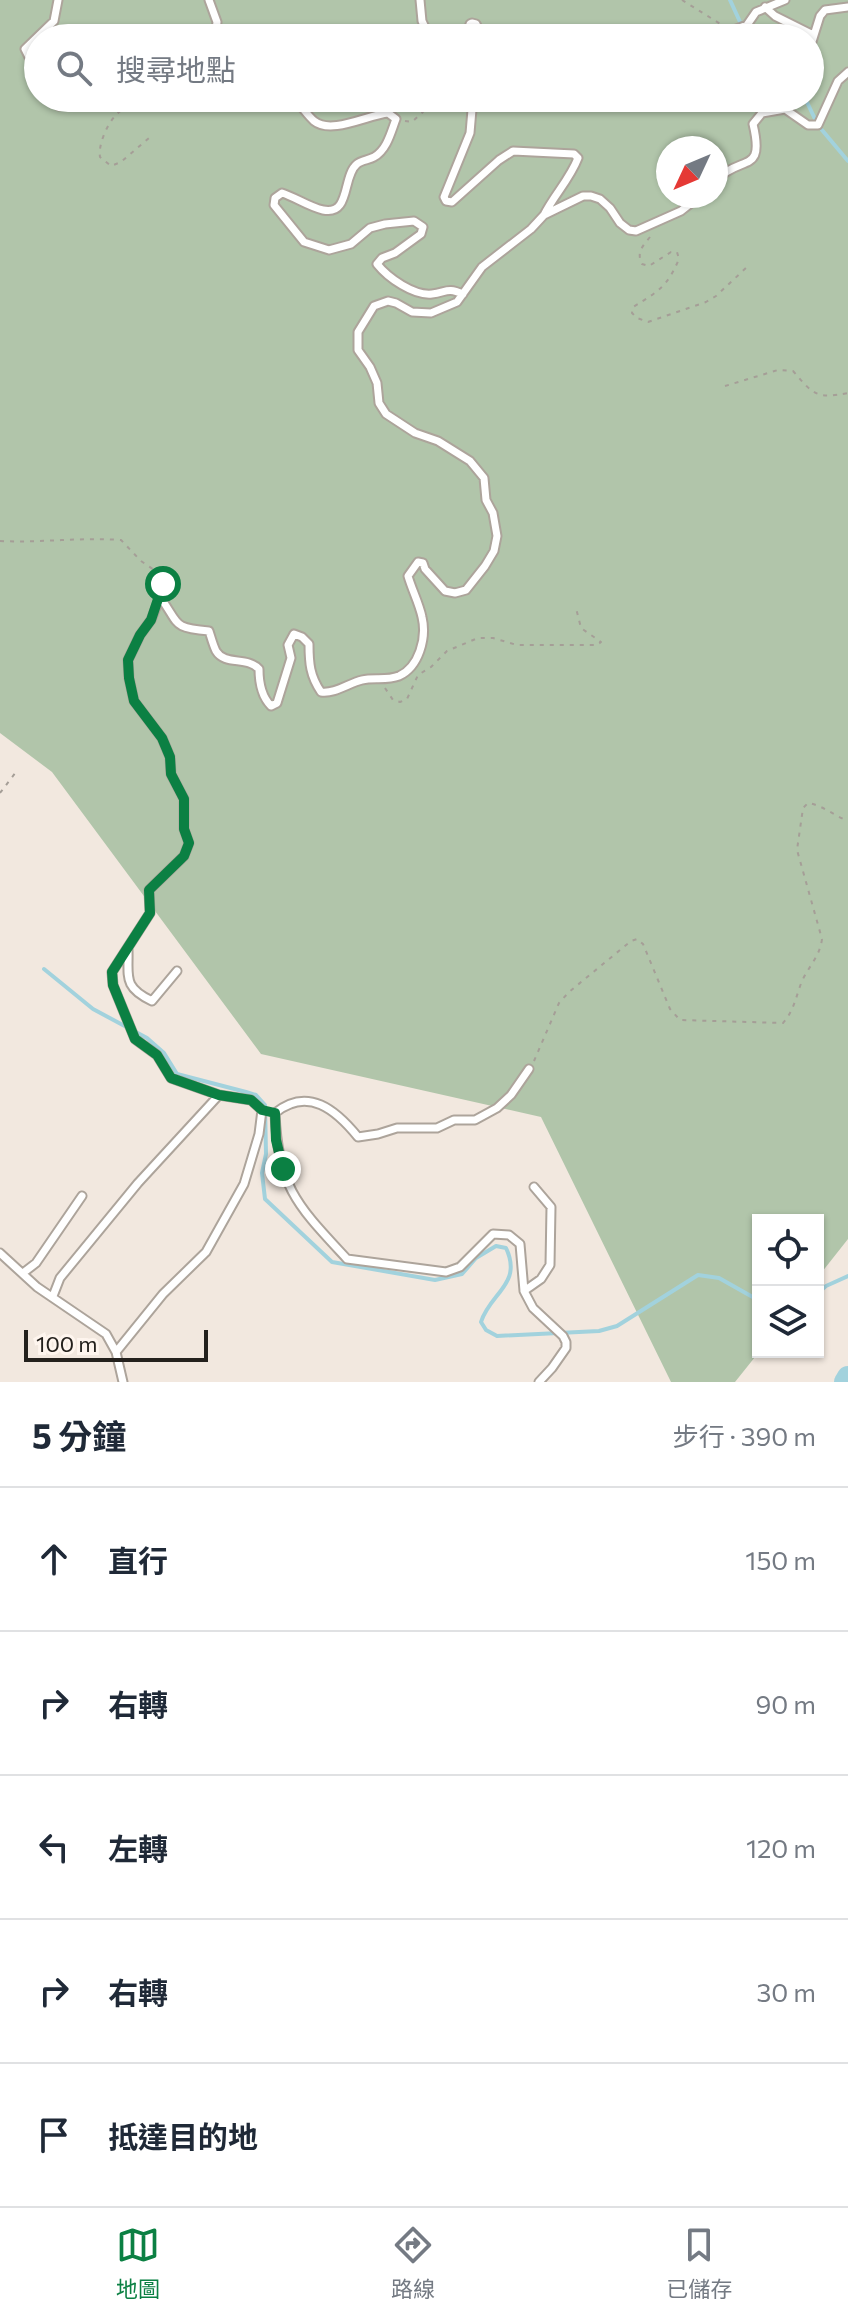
<!DOCTYPE html>
<html lang="zh-TW">
<head>
<meta charset="utf-8">
<style>
	:root { --surface:#fff; --page:#f6f6f7; --text:#1f2937; --muted:#747a83; --line:#e0e1e3; --accent:#0b8043 }
	body { margin:0; font-family:Commissioner,"Noto Sans TC",sans-serif; background:var(--page); color:var(--text) }
	.controls { position:absolute; right:24px; bottom:24px; display:grid; overflow:hidden; border-radius:0px; box-shadow:0 2px 6px #0004 }
	.controls button { width:72px; height:72px; display:grid; place-items:center; padding:0; border:0; border-bottom:2px solid var(--line); background:var(--surface); color:var(--text); font:40px sans-serif }
	.compass { position:absolute; left:656px; top:136px; width:72px; height:72px; border-radius:50%; background:var(--surface); box-shadow:0 2px 6px #0004; rotate:226deg }
	.scale { position:absolute; left:24px; bottom:20px; width:184px; box-sizing:border-box; padding-left:8px; border:4px solid #24211d; border-top:0; font-size:22px; line-height:28px; white-space:nowrap; color:#24211d; -webkit-text-stroke:6px #fef5ee; paint-order:stroke }
	.stop { position:absolute; width:24px; height:24px; margin:-18px; border:6px solid #0b8043; border-radius:50%; background:#fff }
	.stop.end { background:#0b8043; border-color:#fff; box-shadow:0 2px 8px #0008 }
	.list { margin:0; padding:0; list-style:none }
	h2 { display:flex; justify-content:space-between; align-items:center; height:104px; margin:0; padding:0 32px; font-size:34px }
	h2 small { font-size:26px; font-weight:400; color:var(--muted) }
	.list li { display:grid; grid-template-columns:52px 1fr auto; gap:24px; align-items:center; box-sizing:border-box; height:144px; padding:0 32px; border-top:2px solid var(--line) }
	.list b { display:block; font-size:30px; white-space:nowrap }
	.list em { font-size:26px; font-style:normal; color:var(--muted) }
	.icon { flex:none; width:44px; height:44px; fill:none; stroke:currentColor; stroke-width:2; stroke-linecap:round; stroke-linejoin:round }
	.map { position:relative; flex:none; width:848px; height:1382px; overflow:hidden }
	.search { position:absolute; background:var(--surface); box-shadow:0 2px 6px #0004; left:24px; right:24px; top:24px; height:88px; display:flex; align-items:center; gap:20px; box-sizing:border-box; padding:0 28px; border-radius:44px; color:var(--muted); font-size:30px }
	.sheet { height:824px; background:var(--surface) }
	nav { display:flex; justify-content:space-around; align-items:center; box-sizing:border-box; height:112px; border-top:2px solid var(--line); background:var(--surface); font-size:22px; color:var(--muted) }
	nav a { display:grid; justify-items:center; gap:4px }
	nav .on { color:var(--accent) }
	.map>svg:first-child { display:block }
	.green { fill:#b1c5aa; fill-rule:evenodd }
	.lines { fill:none; stroke-linecap:round; stroke-linejoin:round }
	.stream { stroke:#a2d2dd; stroke-width:4 }
	.river { stroke:#a2d2dd; stroke-width:22 }
	.lane-casing { stroke:#ada49b; stroke-width:11 }
	.path { stroke:#a59e97; stroke-width:2; stroke-dasharray:4 6; stroke-linecap:butt }
	.lane { stroke:#fff; stroke-width:7 }
	.route { stroke:#0b8043; stroke-width:10 }
</style>
</head>
<body>
<div class="map">
<svg width="848" height="1382" viewBox="0 0 848 1382">
	<rect width="100%" height="100%" fill="#f2e8df"/>
	<path class="green" d="M0 0H848V1239L818 1277V1220H758L759 1352 735 1382H671L541 1117 261 1054 52 772 0 733ZM38 38H810V98H38ZM668 148H716V196H668Z"/>
	<g class="lines">
		<path class="stream" d="M730 0 741 24
			M748 32 756 38
			M805 98 815 119
			M822 130 848 161
			M44 969 93 1009 147 1038 164 1053 177 1074 246 1092 256 1095 265 1105 266 1154 262 1173 265 1199 332 1262 435 1280 462 1274 476 1258 496 1246 506 1248C523 1284 490 1293 481 1322L486 1330 497 1336 599 1331 617 1326 698 1275 719 1278 758 1300
			M818 1293 826 1286 848 1276"/>
		<path class="river" d="M845 1382 848 1377"/>
		<g class="lane-casing">
			<path id="lane" d="M209 0 217 22 215 38
				M420 0 422 21 430 38
				M765 7 775 16 813 35
				M466 38 470 24 472 23 476 24 479 30 478 38
				M725 38 734 30 747 25 756 12 785 0
				M810 48 820 16 825 10 848 7
				M38 75 25 49 54 21 58 0
				M48 98 59 106 67 103 72 98
				M293 98C301 105 307 115 314 121 331 135 368 115 388 113L396 119C391 132 387 150 374 157 369 160 361 160 357 164 342 176 351 216 323 210 309 207 295 197 282 193L275 198 274 205 304 242 329 250 351 244 370 228 385 224 414 221 423 227 421 234 395 253 382 258 377 264C388 278 414 296 432 294 447 292 447 287 463 294
				M473 98 470 133 444 197 446 201 452 202 499 160 513 151 574 154 578 158C570 179 554 195 544 215
				M722 98 724 105 729 106 747 98
				M762 113 763 106 783 98
				M716 180C742 154 765 175 753 124L762 113 785 109 808 125H818L838 81 848 72
				M128 949C129 976 122 987 152 1001L177 971
				M275 1113C278 1188 298 1206 347 1259L446 1272 460 1267 493 1234 509 1235 520 1244 524 1291 533 1308 563 1336 566 1342V1348L552 1368 539 1382
				M275 1113C308 1086 336 1110 358 1137L378 1134 397 1128H437L454 1120H475L497 1108 511 1095 529 1069
				M0 1253 37 1287 106 1334 116 1352
				M23 1273 36 1263 82 1196
				M524 1291 541 1279 550 1265 551 1207 534 1187
				M53 1296 60 1278 138 1183 219 1095
				M123 1382 116 1352 163 1294 206 1252 244 1184 259 1134 262 1110 251 1100 219 1095 171 1078 157 1055 135 1039 113 985 112 972 150 913 149 890 184 856 189 843 184 829V799L171 774 170 757 162 738 134 701 129 678 128 660 140 635 151 620 160 597C180 624 171 628 209 631 211 637 213 645 216 651 225 666 247 656 259 669 259 683 261 696 271 706L277 703 291 658 288 645 294 634 302 637 309 644C309 663 310 676 321 692 335 694 349 683 362 680 374 677 386 681 399 676 419 667 427 638 422 617 419 603 412 590 408 576L418 562 423 563 425 569 445 591 455 593 466 590 485 566 494 551 497 536 493 513 486 500 484 478 470 461 438 441 415 433 386 414 379 403 377 383 370 367 358 350V332L374 306 388 301 396 303 412 312 431 313 457 302 482 267 531 229 544 215 583 196H591L600 199 610 208 620 223 629 230 636 231 681 211 700 196"/>
		</g>
		<path class="path" d="M682 0 722 25
			M136 98C131 106 122 108 116 115 107 124 98 145 100 157L111 166 121 162 149 138
			M405 121 412 122 438 98
			M650 237C643 246 636 252 642 264L649 266 671 252H677L679 259C667 287 659 291 633 307L632 313 637 318 648 322 706 302 716 296 747 267
			M725 386 778 370 793 371C814 395 816 399 848 393
			M0 541C41 543 80 537 121 540L141 561 163 576V586
			M385 688 393 700 400 702 407 699 418 675 431 667 447 651 478 638H493L517 645H597L601 642 581 628 576 608
			M0 793 16 772
			M534 1061 559 1003 569 992 631 941 637 939 643 944 670 1009 680 1020 783 1023C794 1011 796 996 802 981 809 966 820 956 822 939L797 850 803 808 808 803C822 805 835 816 848 821"/>
		<use href="#lane" class="lane"/>
	</g>
	<g class="lines">
		<path class="route" d="M163 584 151 620 140 635 128 660 129 678 134 701 162 738 170 757 171 774 184 799V829L189 843 184 856 149 890 150 913 112 972 113 985 135 1039 157 1055 171 1078 219 1095 251 1100 262 1110 275 1113 276 1140 283 1169"/>
	</g>
</svg>
<div class="controls">
<button><svg class="icon" aria-label="locate" viewBox="0 0 24 24"><circle cx="12" cy="12" r="6"/><path d="M12 2v4M12 18v4M2 12h4M18 12h4"/></svg></button>
<button><svg class="icon" aria-label="layers" viewBox="0 0 24 24"><path d="M12 4l9 5-9 5-9-5zM3 14l9 5 9-5"/></svg></button>
</div>
<svg class="compass" viewBox="-18 -18 36 36"><path d="M0-13l5 13h-10z" fill="#e53935"/><path d="M0 13l5-13h-10z" fill="#747a83"/></svg>
<div class="scale">100 m</div>
<div class="stop" style="left:163px;top:584px"></div>
<div class="stop end" style="left:283px;top:1169px"></div>
<div class="search"><svg class="icon" aria-label="search" viewBox="0 0 24 24"><circle cx="10" cy="10" r="6"/><path d="M15 15l6 6"/></svg>搜尋地點</div>
</div>
<section class="sheet">
<h2>5 分鐘<small>步行 · 390 m</small></h2>
<ul class="list">
<li><svg class="icon" aria-label="ahead" viewBox="0 0 24 24"><path d="M12 20V5M6 11l6-6 6 6"/></svg><div><b>直行</b></div><em>150 m</em></li>
<li><svg class="icon" aria-label="right" viewBox="0 0 24 24"><path d="M7 20v-9h11M14 6l5 5-5 5"/></svg><div><b>右轉</b></div><em>90 m</em></li>
<li><svg class="icon" aria-label="left" viewBox="0 0 24 24"><path d="M17 20v-9H6M10 6l-5 5 5 5"/></svg><div><b>左轉</b></div><em>120 m</em></li>
<li><svg class="icon" aria-label="right" viewBox="0 0 24 24"><path d="M7 20v-9h11M14 6l5 5-5 5"/></svg><div><b>右轉</b></div><em>30 m</em></li>
<li><svg class="icon" aria-label="arrive" viewBox="0 0 24 24"><path d="M6 21V4h12l-3 4 3 4H6"/></svg><div><b>抵達目的地</b></div></li>
</ul>
</section>
<nav>
<a class="on"><svg class="icon" aria-label="map" viewBox="0 0 24 24"><path d="M3 6l6-2 6 2 6-2v14l-6 2-6-2-6 2zM9 4v14M15 6v14"/></svg>地圖</a>
<a><svg class="icon" aria-label="directions" viewBox="0 0 24 24"><path d="M12 3l9 9-9 9-9-9zM9 14v-3h6M13 9l2 2-2 2"/></svg>路線</a>
<a><svg class="icon" aria-label="saved" viewBox="0 0 24 24"><path d="M7 4h10v16l-5-4-5 4z"/></svg>已儲存</a>
</nav>
</body>
</html>
